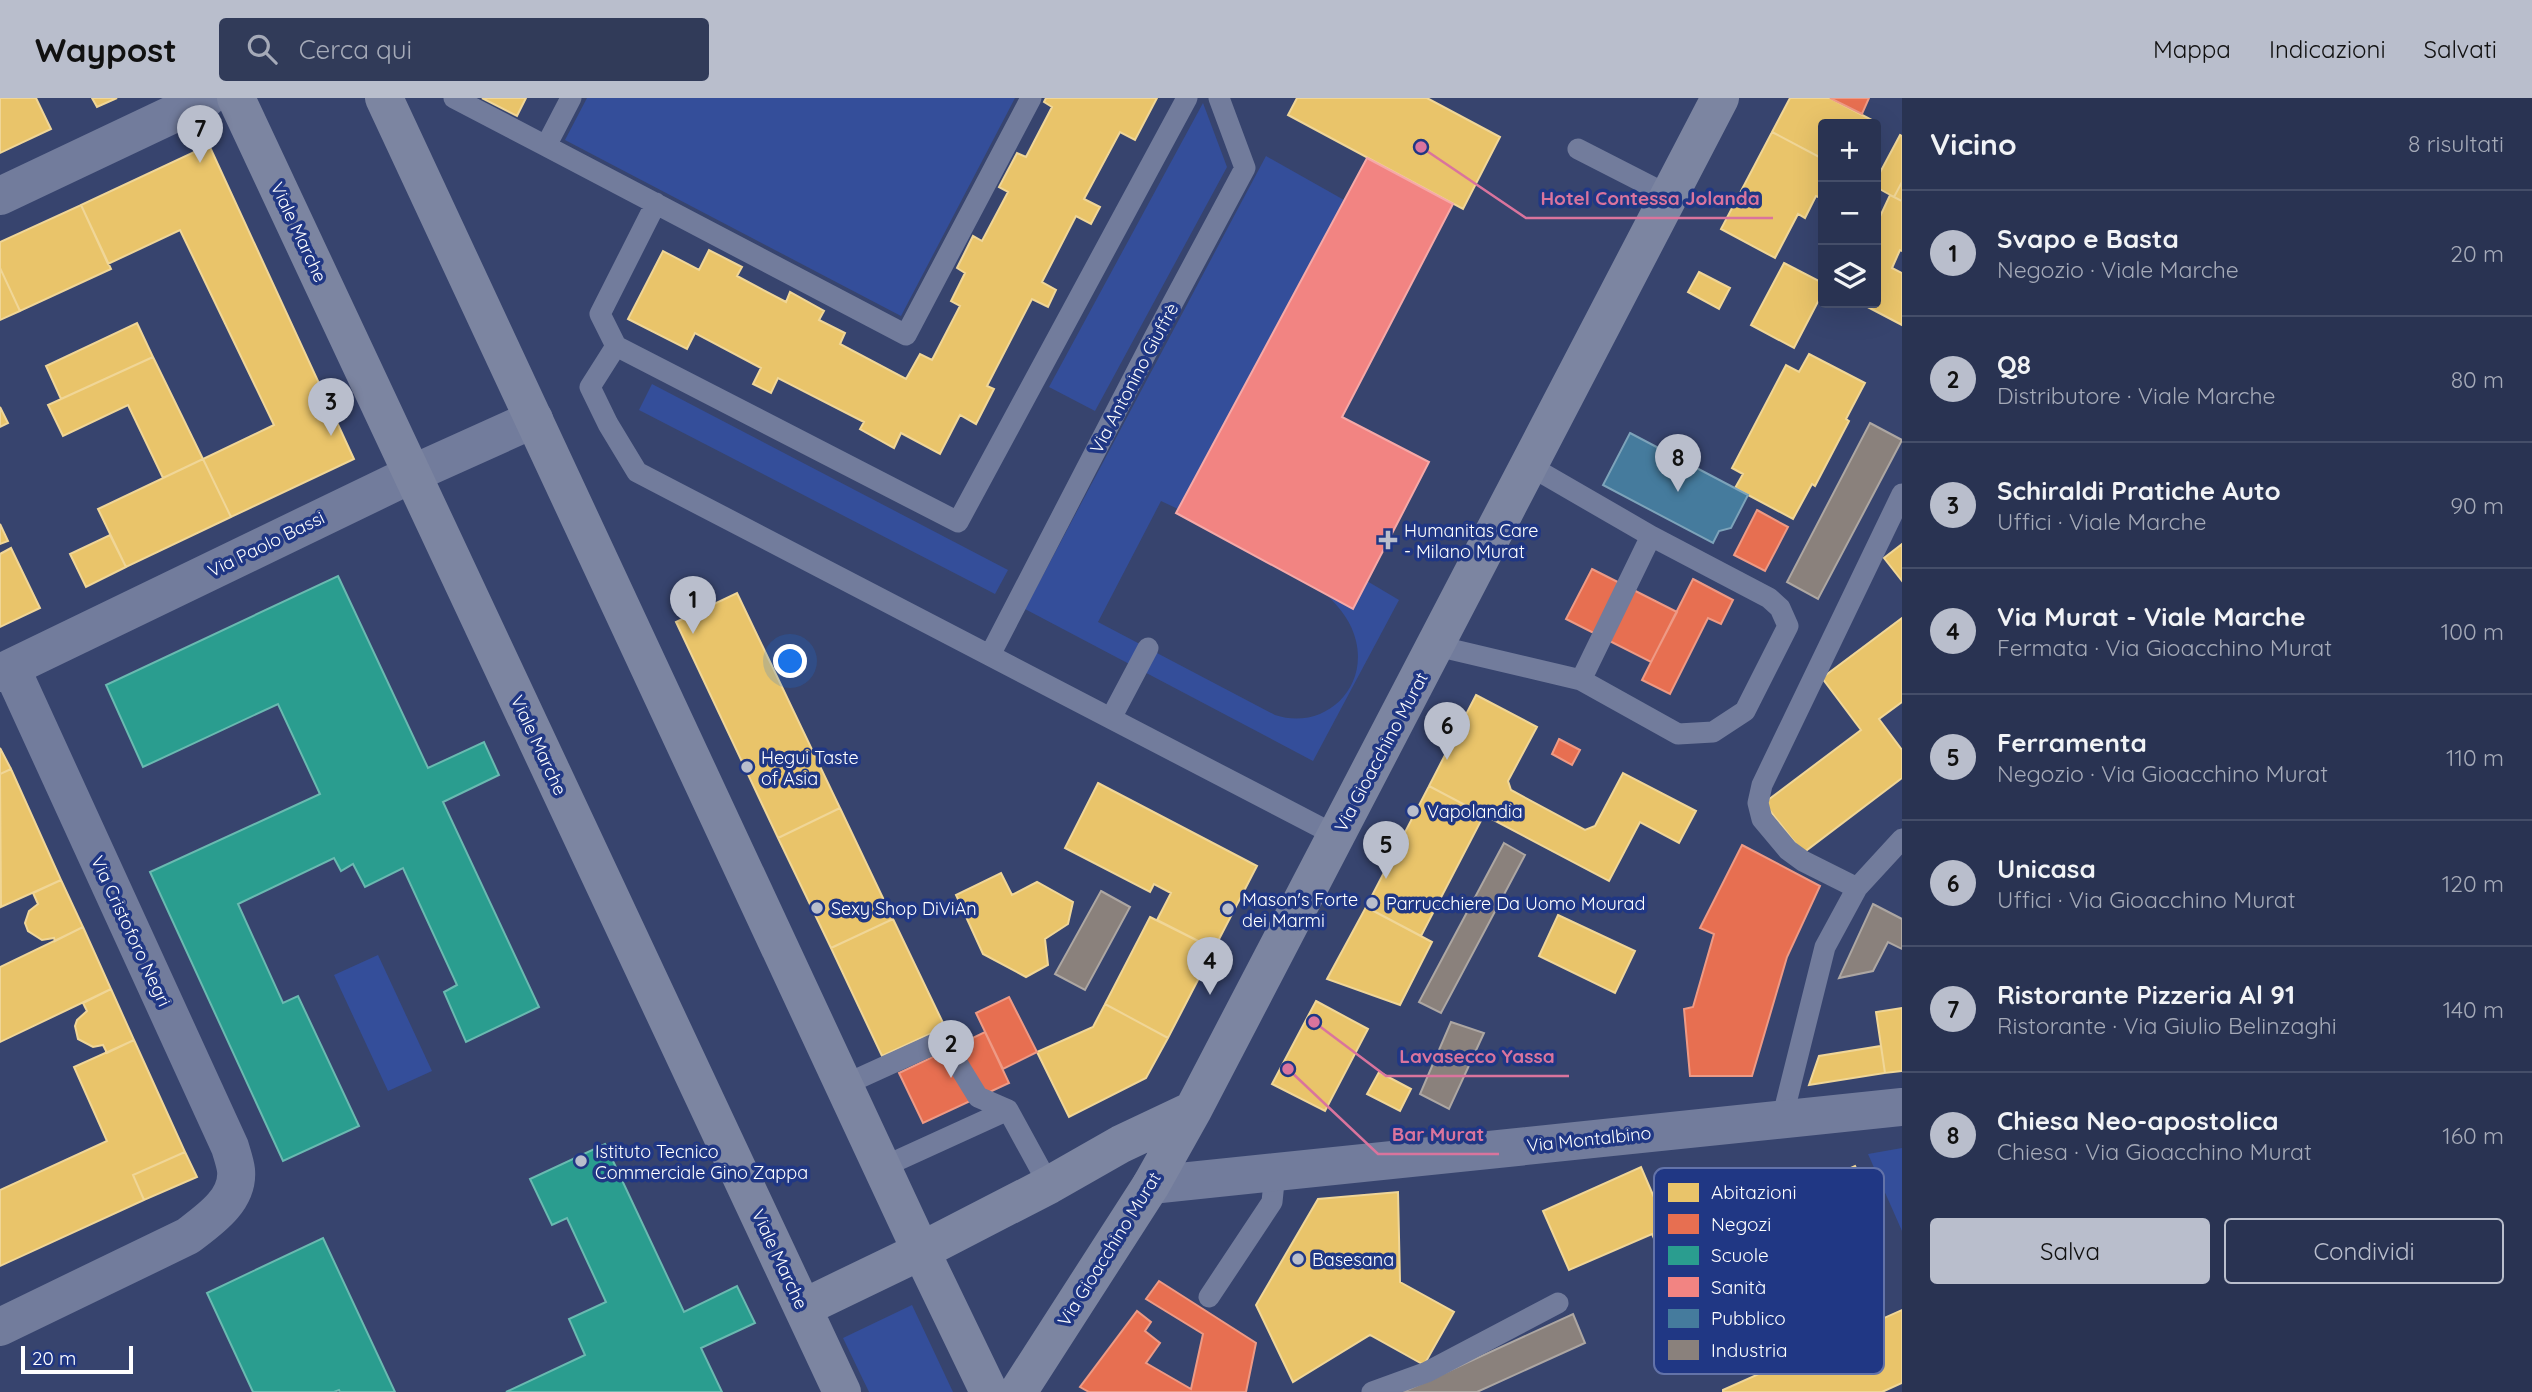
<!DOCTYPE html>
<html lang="it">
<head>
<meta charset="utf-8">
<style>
	:root { --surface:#293352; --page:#313b59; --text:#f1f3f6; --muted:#a5aab8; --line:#454e69; --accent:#b9becc }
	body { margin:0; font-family:Quicksand,sans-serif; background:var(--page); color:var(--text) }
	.controls { position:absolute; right:21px; top:21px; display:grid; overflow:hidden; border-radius:7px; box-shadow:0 7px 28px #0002 }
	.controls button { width:63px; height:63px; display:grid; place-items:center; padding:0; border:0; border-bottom:2px solid var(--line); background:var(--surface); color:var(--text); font:35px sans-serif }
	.scale { position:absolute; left:21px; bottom:18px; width:112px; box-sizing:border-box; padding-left:7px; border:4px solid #fff; border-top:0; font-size:19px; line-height:24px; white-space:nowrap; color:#fff; -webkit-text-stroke:5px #203784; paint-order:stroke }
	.you { position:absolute; left:791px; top:564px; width:24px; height:24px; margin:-18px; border:5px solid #fff; border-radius:50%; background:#1a73e8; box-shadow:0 0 0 10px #1a73e833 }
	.badge { display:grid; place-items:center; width:46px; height:46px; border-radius:50%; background:var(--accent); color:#111; font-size:23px; font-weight:700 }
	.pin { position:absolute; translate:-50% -58px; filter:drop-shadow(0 2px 4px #0008) }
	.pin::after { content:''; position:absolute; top:37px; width:24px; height:21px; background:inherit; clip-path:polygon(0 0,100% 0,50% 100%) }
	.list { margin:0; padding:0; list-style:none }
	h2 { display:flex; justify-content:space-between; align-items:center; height:91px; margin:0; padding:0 28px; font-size:30px }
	h2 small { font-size:23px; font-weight:400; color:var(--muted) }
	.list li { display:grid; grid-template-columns:46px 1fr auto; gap:21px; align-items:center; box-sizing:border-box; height:126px; padding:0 28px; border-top:2px solid var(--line) }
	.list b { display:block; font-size:26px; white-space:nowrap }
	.list p { margin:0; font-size:23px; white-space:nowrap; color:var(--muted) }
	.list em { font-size:23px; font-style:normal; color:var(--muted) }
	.actions { display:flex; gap:14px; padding:21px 28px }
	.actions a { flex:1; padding:16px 0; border:2px solid var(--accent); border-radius:7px; text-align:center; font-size:24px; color:var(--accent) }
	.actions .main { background:var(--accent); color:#111 }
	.icon { flex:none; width:38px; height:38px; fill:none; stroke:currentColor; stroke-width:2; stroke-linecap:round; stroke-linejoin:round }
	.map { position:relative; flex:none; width:1902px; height:1294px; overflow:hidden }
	header { display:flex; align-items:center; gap:42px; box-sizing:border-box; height:98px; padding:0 35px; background:var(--accent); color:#111 }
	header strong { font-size:33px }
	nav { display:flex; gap:38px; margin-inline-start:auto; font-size:24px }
	.search { width:490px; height:63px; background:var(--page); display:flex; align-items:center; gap:18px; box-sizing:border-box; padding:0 24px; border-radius:7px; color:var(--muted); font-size:26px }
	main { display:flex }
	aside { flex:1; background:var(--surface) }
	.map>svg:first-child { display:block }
	.green { fill:#344e9a }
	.homes { fill:#e9c46a; stroke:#f0d697; stroke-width:2 }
	.shops { fill:#e76f51; stroke:#ee9a85; stroke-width:2 }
	.schools { fill:#2a9d8f; stroke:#6abab1; stroke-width:2 }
	.health { fill:#f28482; stroke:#f6a9a8; stroke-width:2 }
	.public { fill:#457b9d; stroke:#7da3ba; stroke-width:2 }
	.industry { fill:#8a817c; stroke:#ada7a3; stroke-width:2 }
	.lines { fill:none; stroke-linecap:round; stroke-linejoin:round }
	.service { stroke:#727c9c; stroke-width:21 }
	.minor { stroke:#727c9c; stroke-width:38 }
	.primary { stroke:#7c85a1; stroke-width:38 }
	.poi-dot { fill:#b9becc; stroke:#203784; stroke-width:2.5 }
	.labels { text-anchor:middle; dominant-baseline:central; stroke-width:7; stroke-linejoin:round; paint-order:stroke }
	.street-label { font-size:18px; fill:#fff; stroke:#203784 }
	.poi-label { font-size:18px; fill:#fff; stroke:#203784; text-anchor:start }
	.key { fill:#203784; stroke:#6373a9; stroke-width:2 }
	.key-label { font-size:19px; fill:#fff }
	.leader { fill:none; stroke:#da749d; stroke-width:2.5 }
	.callout-dot { fill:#da749d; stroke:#203784; stroke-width:2.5 }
	.callout-label { font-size:19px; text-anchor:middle; font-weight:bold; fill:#da749d; stroke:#203784; stroke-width:7; stroke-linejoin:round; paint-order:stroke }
</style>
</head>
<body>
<header>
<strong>Waypost</strong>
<div class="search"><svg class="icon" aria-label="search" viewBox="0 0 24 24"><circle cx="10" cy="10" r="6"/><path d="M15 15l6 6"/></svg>Cerca qui</div>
<nav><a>Mappa</a><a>Indicazioni</a><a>Salvati</a></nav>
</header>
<main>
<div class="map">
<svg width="1902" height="1294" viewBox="0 0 1902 1294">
	<rect width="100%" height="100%" fill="#37446e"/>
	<path class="green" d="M587 0H1015L901 218 565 42Z
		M1203 5 1227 69 1095 313 1049 289Z
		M1266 58 1344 102 1178 411 1161 403 1098 524 1275 617C1322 633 1368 593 1356 543 1352 525 1341 511 1328 498L1353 511 1367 483 1399 502 1313 663 1025 511Z
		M652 286 1008 472 995 496 639 312Z
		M378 857 432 973 388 993 334 877Z
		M1902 1050V1133L1868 1056Z
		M912 1207 953 1294H869L843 1240Z"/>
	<path class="homes" d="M0 0H36L51 31 0 55Z
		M92 0H117L97 9Z
		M482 0H526L517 18Z
		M1046 0H1157L1135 42 1120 34 1084 101 1100 109 1091 126 1076 118 1042 184 1056 192 1048 209 1032 201 987 288 994 291 976 326 960 317 940 356 901 335 894 350 860 331 864 324 778 280 771 295 753 286 761 270 695 235 687 251 628 221 663 153 699 172 709 152 742 169 737 178 786 204 790 194 824 213 819 222 845 235 840 246 906 281 920 256 932 262 960 208 951 203 965 175 957 170 973 138 982 143 1008 94 999 89 1017 55 1026 59 1052 9 1044 4Z
		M1297 0H1427L1500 39 1463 111 1288 17Z
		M1790 0H1830L1874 23 1872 26H1823V61L1772 34Z
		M1772 34 1823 61V101L1816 98 1805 120 1798 116 1775 160 1721 131Z
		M1900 37 1902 38V84L1894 99 1876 89V82Z
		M209 47 354 361 231 419 203 361 274 327 180 132 108 166 81 107Z
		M1902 84V103L1894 99Z
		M1890 97 1902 103V153L1900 152 1892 170 1902 175V227L1860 205H1876V127Z
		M81 107 111 171 20 213 0 170V144Z
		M1784 165 1823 185V194L1794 250 1751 227Z
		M0 170 20 213 0 222Z
		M1699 174 1730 190 1719 211 1688 194Z
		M137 225 153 259 61 301 46 268Z
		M1809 256 1865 285 1846 321 1849 323 1815 388 1812 386 1793 421 1735 390 1743 376 1732 370 1786 267 1799 274Z
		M153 259 203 361 163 380 128 307 63 338 48 307Z
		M0 309 8 325 0 329Z
		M203 361 231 419 126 469 98 411Z
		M0 426 8 443 0 446Z
		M110 437 126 469 86 489 70 456Z
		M1902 446V483L1884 460Z
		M11 450 40 510 0 529V456Z
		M737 495 840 710 778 740 676 524Z
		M1902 520V604L1879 621 1902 652V680L1803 755 1764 705 1861 632 1822 580Z
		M1476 597 1537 629 1508 683 1511 692 1585 732 1595 728 1623 675 1696 713 1679 745 1640 724 1609 783 1429 688Z
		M0 650 11 671 0 676Z
		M11 671 61 782 1 809 0 676Z
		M1098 685 1257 768 1214 851 1157 822 1171 795 1154 786 1150 794 1065 750Z
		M1429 688 1484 717 1421 838 1366 809Z
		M840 710 893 821 831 850 778 740Z
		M1001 775 1012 797 1037 784 1073 804 1068 826 1045 841 1048 867 1026 879 983 856 956 797Z
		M61 782 83 829 55 843 54 840 42 842 28 833 25 825 29 813 38 806 33 795Z
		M1366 809 1432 844 1400 907 1327 881Z
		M1558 817 1635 853 1615 895 1539 858Z
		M1150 819 1214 851 1168 940 1105 906Z
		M893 821 945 929 882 958 831 850Z
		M83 829 111 891 0 944V869Z
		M111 891 134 942 107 955 103 947 93 949 78 941 75 928 77 922 87 913 83 905Z
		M1316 903 1368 931 1325 1013 1272 986Z
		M1105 906 1168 940 1146 980 1069 1019 1037 954 1093 929Z
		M1902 910V973L1885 975 1876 914Z
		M134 942 185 1054 133 1077 144 1102 0 1168V1092L107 1043 74 969Z
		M1881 948 1885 975 1809 987 1819 958Z
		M1379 974 1411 991 1400 1013 1367 996Z
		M185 1054 197 1079 144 1102 133 1077Z
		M1855 1068 1881 1127 1687 1213 1652 1136 1569 1172 1543 1113 1641 1069 1675 1148Z
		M1398 1094 1400 1184 1454 1214 1424 1267 1370 1237 1293 1284 1256 1207 1318 1101Z
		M1902 1212V1285L1882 1294H1723V1292Z"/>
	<path class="shops" d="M1830 0H1869L1862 16Z
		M1757 412 1788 429 1765 473 1734 457Z
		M1592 471 1677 514 1651 564 1566 521Z
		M1693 481 1733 502 1721 526 1708 520 1670 596 1642 582Z
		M1559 641 1580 652 1572 667 1552 656Z
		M1742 747 1820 788 1787 859 1752 978H1690L1684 911 1693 909 1714 836 1700 830Z
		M1009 899 1037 954 1003 971 976 915Z
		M985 934 1009 985 923 1025 899 975Z
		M1159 1183 1256 1245 1246 1294H1089L1080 1289 1137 1213 1151 1224 1145 1233 1160 1245 1146 1265 1191 1291 1203 1236 1146 1201Z"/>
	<path class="schools" d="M338 478 428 670 484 644 499 677 443 704 539 909 466 944 444 894 457 887 403 770 365 789 353 766 341 773 334 760 238 806 283 905 298 898 359 1028 283 1063 150 774 320 696 278 606 143 669 106 587Z
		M605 1046 684 1214 737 1188 755 1225 701 1250 722 1294H506L585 1257 569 1221 606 1204 567 1120 552 1127 530 1081Z
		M323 1140 395 1294H340L339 1292 334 1294H253L207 1195Z"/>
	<path class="health" d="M1367 60 1453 106 1342 319 1429 364 1353 511 1176 415Z"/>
	<path class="public" d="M1630 335 1748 397 1731 430 1719 433 1713 445 1603 387Z"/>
	<path class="industry" d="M1870 325 1902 342 1818 501 1787 484Z
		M1504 745 1525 757 1441 915 1419 904Z
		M1101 793 1130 809 1085 892 1055 876Z
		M1873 806 1902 821V851L1888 844 1873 873 1839 880Z
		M1451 924 1484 935 1449 1011 1420 996Z
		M1573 1216 1585 1245 1477 1294H1403Z"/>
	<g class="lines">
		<path class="service" d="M454 0 546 48
			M571 0 546 48 906 237 1031 0
			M1578 51 1668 97
			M656 105 600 216 616 248 958 424 1187 0
			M616 248 590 289 608 326 637 374 1337 738
			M1437 548 1581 582 1651 438 1530 368
			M990 557 1155 238 1245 70 1219 0
			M1581 582 1678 636 1713 634 1745 613 1788 528 1780 510 1769 500 1651 438
			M1111 620 1148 550
			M1857 790 1803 763 1788 752 1762 721 1758 705 1762 687 1902 396
			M844 987 943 942 978 999 1008 1012 1049 1087
			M1782 1021 1825 849 1857 790 1902 741
			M883 1069 1008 1012
			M1209 1199 1272 1104 1275 1074
			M1372 1294 1427 1274 1558 1205"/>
		<path class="minor" d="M0 98 207 0
			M0 575 412 376 534 321
			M1151 1087 1902 1009
			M0 1229 188 1138C209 1122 239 1102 236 1072 235 1064 232 1056 230 1049L11 570"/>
		<path class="primary" d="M236 0 842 1294
			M384 0 921 1153 989 1294
			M803 1210 921 1153 1049 1087 1121 1046 1193 1012
			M1018 1294 1151 1087 1193 1012 1720 0"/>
	</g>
	<g class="poi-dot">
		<path d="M1384.5 431.5h7v7h7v7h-7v7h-7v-7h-7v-7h7z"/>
		<circle cx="747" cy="669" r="7"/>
		<circle cx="1413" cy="713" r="7"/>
		<circle cx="1372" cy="805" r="7"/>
		<circle cx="817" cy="810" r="7"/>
		<circle cx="1228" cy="811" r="7"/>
		<circle cx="581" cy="1063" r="7"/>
		<circle cx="1298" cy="1161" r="7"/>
	</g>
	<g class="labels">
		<g class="street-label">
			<text transform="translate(299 134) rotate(65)">Viale Marche</text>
			<text transform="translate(1134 280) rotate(-62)">Via Antonino Giuffrè</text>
			<text transform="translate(266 446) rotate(-26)">Via Paolo Bassi</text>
			<text transform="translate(539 647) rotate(65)">Viale Marche</text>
			<text transform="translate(1381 654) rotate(-62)">Via Gioacchino Murat</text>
			<text transform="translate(131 833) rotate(65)">Via Cristoforo Negri</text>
			<text transform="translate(1589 1041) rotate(-6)">Via Montalbino</text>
			<text transform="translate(1109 1151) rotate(-58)">Via Gioacchino Murat</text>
			<text transform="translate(780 1161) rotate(65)">Viale Marche</text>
		</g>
		<g class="poi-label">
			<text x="1404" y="432">Humanitas Care<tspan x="1404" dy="21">- Milano Murat</tspan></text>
			<text x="761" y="659">Hegui Taste<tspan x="761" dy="21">of Asia</tspan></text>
			<text x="1427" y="713">Vapolandia</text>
			<text x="1242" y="801">Mason's Forte<tspan x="1242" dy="21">dei Marmi</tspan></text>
			<text x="1386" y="805">Parrucchiere Da Uomo Mourad</text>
			<text x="831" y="810">Sexy Shop DiViAn</text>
			<text x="595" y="1053">Istituto Tecnico<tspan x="595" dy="21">Commerciale Gino Zappa</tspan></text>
			<text x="1312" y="1161">Basesana</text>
		</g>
	</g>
	<rect x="1654" y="1070" width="230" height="206" rx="10" class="key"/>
	<rect x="1668" y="1085" width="31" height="19" fill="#e9c46a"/>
	<rect x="1668" y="1116" width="31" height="20" fill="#e76f51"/>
	<rect x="1668" y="1148" width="31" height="19" fill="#2a9d8f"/>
	<rect x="1668" y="1179" width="31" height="20" fill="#f28482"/>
	<rect x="1668" y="1211" width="31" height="19" fill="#457b9d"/>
	<rect x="1668" y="1242" width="31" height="20" fill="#8a817c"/>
	<g class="key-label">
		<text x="1711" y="1101">Abitazioni</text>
		<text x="1711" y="1133">Negozi</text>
		<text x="1711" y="1164">Scuole</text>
		<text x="1711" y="1196">Sanità</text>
		<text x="1711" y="1227">Pubblico</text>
		<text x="1711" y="1259">Industria</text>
	</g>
	<path class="leader" d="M1421 49L1526 120H1773M1314 924L1386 978H1569M1288 971L1378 1056H1499"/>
	<g class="callout-dot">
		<circle cx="1421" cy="49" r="7"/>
		<circle cx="1314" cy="924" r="7"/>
		<circle cx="1288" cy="971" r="7"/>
	</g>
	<g class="callout-label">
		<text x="1650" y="107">Hotel Contessa Jolanda</text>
		<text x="1477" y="965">Lavasecco Yassa</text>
		<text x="1438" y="1043">Bar Murat</text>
	</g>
</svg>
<div class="controls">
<button>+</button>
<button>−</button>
<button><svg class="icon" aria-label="layers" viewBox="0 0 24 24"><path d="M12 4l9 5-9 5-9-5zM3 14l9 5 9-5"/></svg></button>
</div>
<div class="scale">20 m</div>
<div class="you"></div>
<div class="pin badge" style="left:693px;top:536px">1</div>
<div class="pin badge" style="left:951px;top:980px">2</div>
<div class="pin badge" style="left:331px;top:338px">3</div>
<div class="pin badge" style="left:1210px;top:897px">4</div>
<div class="pin badge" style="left:1386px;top:781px">5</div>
<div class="pin badge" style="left:1447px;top:662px">6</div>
<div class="pin badge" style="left:200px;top:65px">7</div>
<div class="pin badge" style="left:1678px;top:394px">8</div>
</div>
<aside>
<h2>Vicino<small>8 risultati</small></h2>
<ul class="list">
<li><span class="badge">1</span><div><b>Svapo e Basta</b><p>Negozio · Viale Marche</p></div><em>20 m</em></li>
<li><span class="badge">2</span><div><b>Q8</b><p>Distributore · Viale Marche</p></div><em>80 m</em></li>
<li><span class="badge">3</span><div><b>Schiraldi Pratiche Auto</b><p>Uffici · Viale Marche</p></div><em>90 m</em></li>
<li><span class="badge">4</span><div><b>Via Murat - Viale Marche</b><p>Fermata · Via Gioacchino Murat</p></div><em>100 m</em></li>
<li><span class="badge">5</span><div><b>Ferramenta</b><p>Negozio · Via Gioacchino Murat</p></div><em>110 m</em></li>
<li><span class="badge">6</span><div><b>Unicasa</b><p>Uffici · Via Gioacchino Murat</p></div><em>120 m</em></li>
<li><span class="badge">7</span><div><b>Ristorante Pizzeria Al 91</b><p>Ristorante · Via Giulio Belinzaghi</p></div><em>140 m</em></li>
<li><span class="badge">8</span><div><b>Chiesa Neo-apostolica</b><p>Chiesa · Via Gioacchino Murat</p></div><em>160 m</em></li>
</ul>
<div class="actions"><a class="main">Salva</a><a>Condividi</a></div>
</aside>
</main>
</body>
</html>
